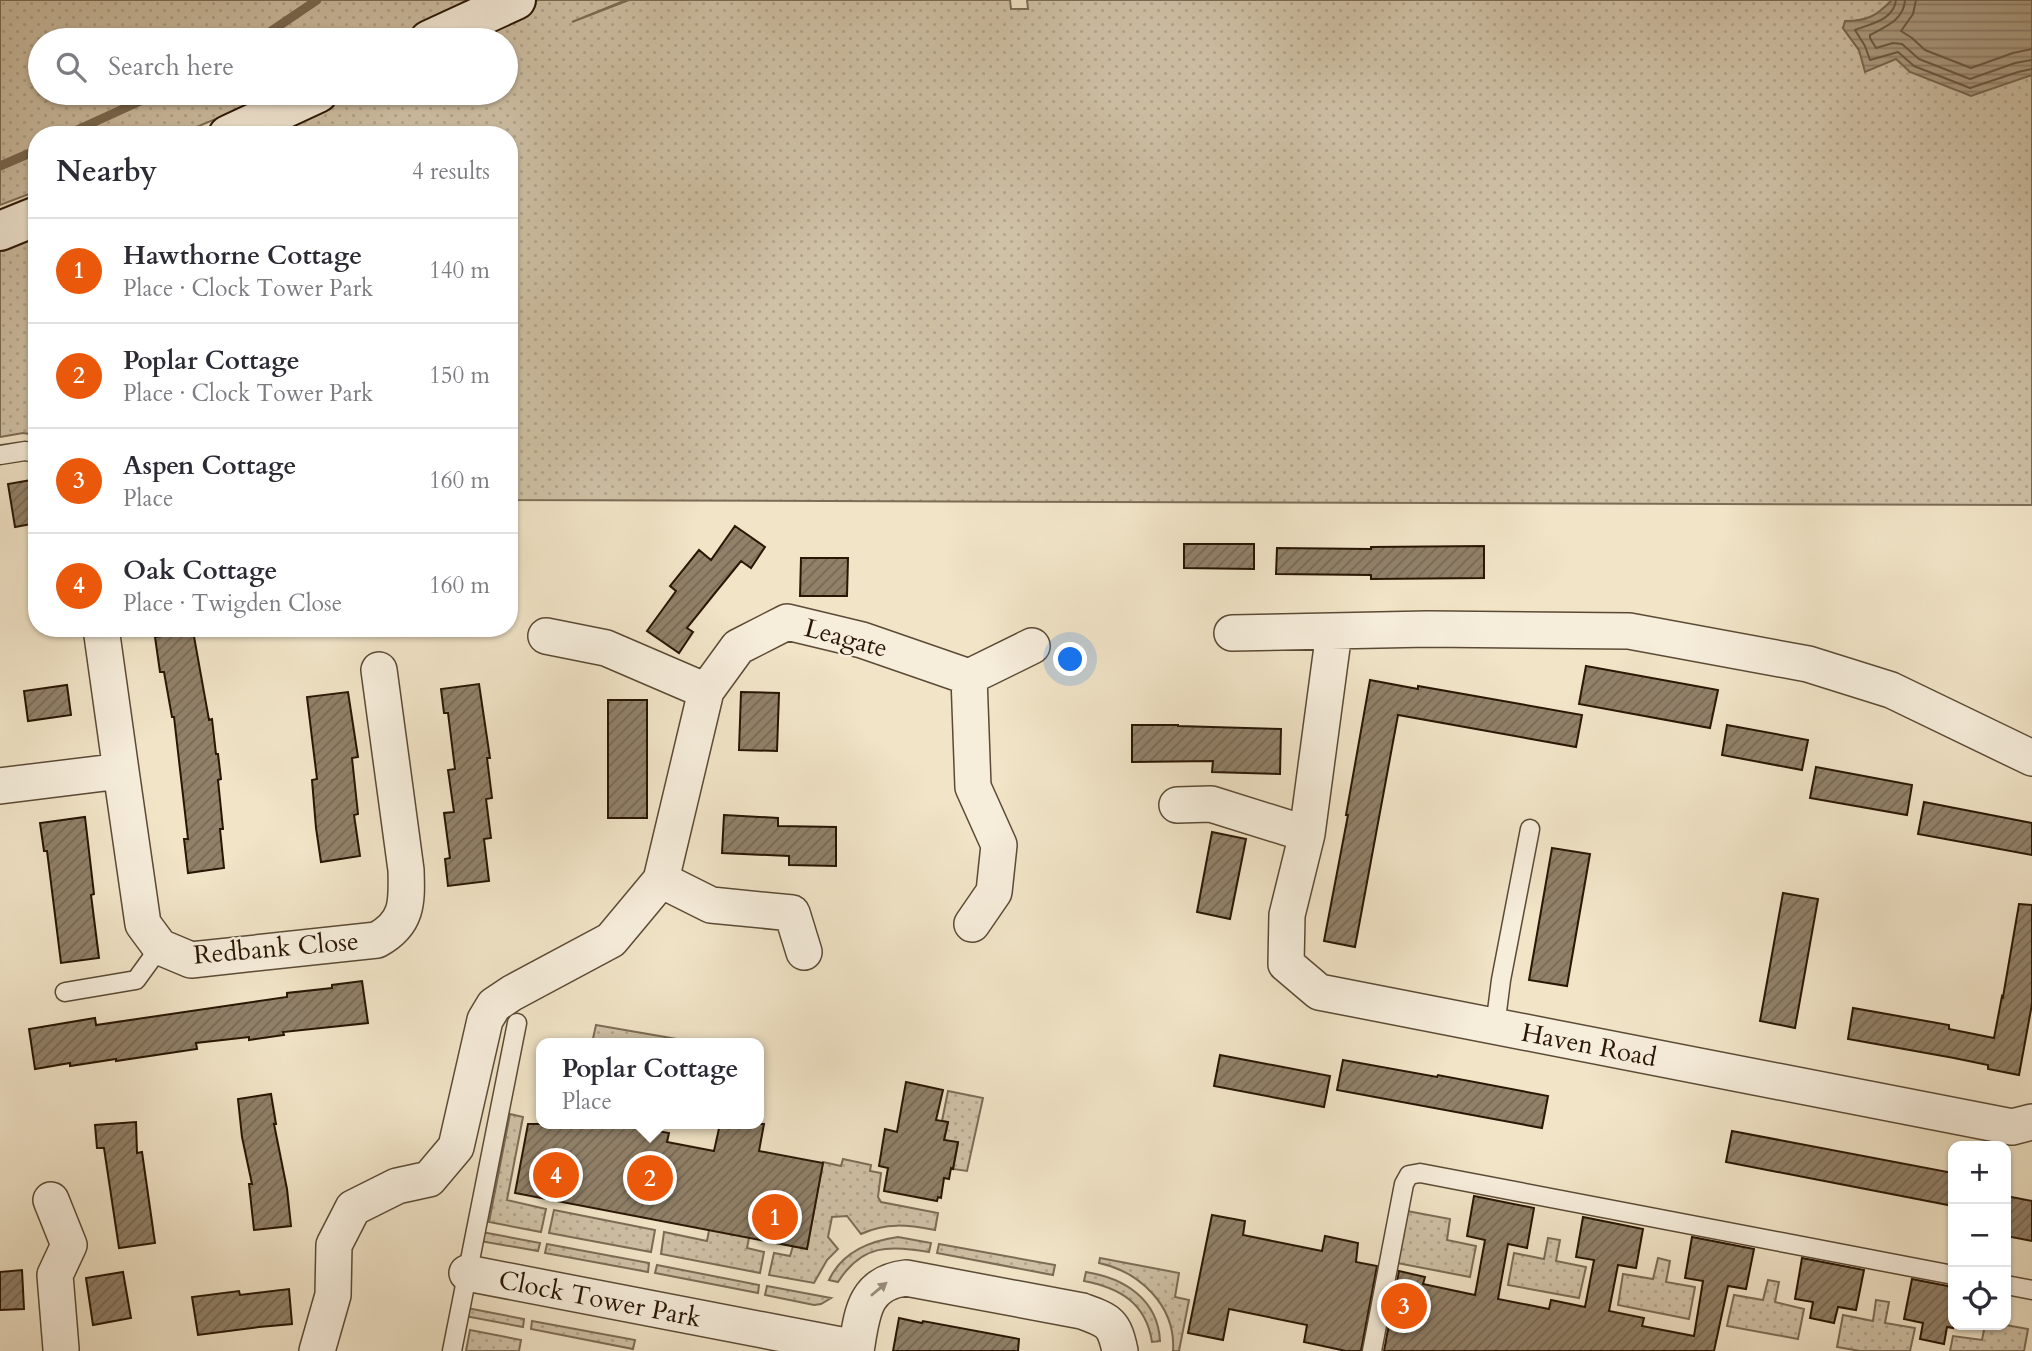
<!DOCTYPE html>
<html lang="en">
<head>
<meta charset="utf-8">
<style>
	:root { --surface:#fff; --page:#f7f7f7; --text:#2b2b33; --muted:#7c7c81; --line:#e1e1e2; --accent:#ea580c }
	body { margin:0; font-family:Cardo,serif; background:var(--page); color:var(--text) }
	.controls { position:absolute; right:21px; bottom:21px; display:grid; overflow:hidden; border-radius:14px; box-shadow:0 2px 5px #0004 }
	.controls button { width:63px; height:63px; display:grid; place-items:center; padding:0; border:0; border-bottom:2px solid var(--line); background:var(--surface); color:var(--text); font:35px sans-serif }
	.you { position:absolute; left:1071px; top:660px; width:24px; height:24px; margin:-18px; border:5px solid #fff; border-radius:50%; background:#1a73e8; box-shadow:0 0 0 10px #1a73e833 }
	.badge { display:grid; place-items:center; width:46px; height:46px; border-radius:50%; background:var(--accent); color:#fff; font-size:23px; font-weight:700 }
	.pin { position:absolute; translate:-50% -50%; border:4px solid #fff; box-shadow:0 2px 7px #0006 }
	.popup { position:absolute; left:536px; top:1038px; width:228px; height:91px; box-sizing:border-box; display:grid; place-content:center; border-radius:14px; background:var(--surface); filter:drop-shadow(0 2px 5px #0005); font-size:23px; white-space:nowrap; color:var(--muted) }
	.popup b { font-size:26px; color:var(--text) }
	.popup::after { content:''; position:absolute; left:50%; top:100%; margin-left:-14px; border:14px solid transparent; border-top-color:var(--surface) }
	.list { margin:0; padding:0; list-style:none }
	h2 { display:flex; justify-content:space-between; align-items:center; height:91px; margin:0; padding:0 28px; font-size:30px }
	h2 small { font-size:23px; font-weight:400; color:var(--muted) }
	.list li { display:grid; grid-template-columns:46px 1fr auto; gap:21px; align-items:center; box-sizing:border-box; height:105px; padding:0 28px; border-top:2px solid var(--line) }
	.list b { display:block; font-size:26px; white-space:nowrap }
	.list p { margin:0; font-size:23px; white-space:nowrap; color:var(--muted) }
	.list em { font-size:23px; font-style:normal; color:var(--muted) }
	.icon { flex:none; width:38px; height:38px; fill:none; stroke:currentColor; stroke-width:2; stroke-linecap:round; stroke-linejoin:round }
	.map { position:relative; flex:none; width:2032px; height:1351px; overflow:hidden }
	.search { position:absolute; background:var(--surface); box-shadow:0 2px 5px #0004; left:28px; top:28px; width:490px; height:77px; display:flex; align-items:center; gap:18px; box-sizing:border-box; padding:0 24px; border-radius:38px; color:var(--muted); font-size:26px }
	.panel { position:absolute; background:var(--surface); box-shadow:0 2px 5px #0004; left:28px; top:126px; width:490px; height:511px; border-radius:28px }
	.map>svg:first-child { display:block }
	.grass { fill:url(#grass-dots); stroke:#7c6c55; stroke-width:2 }
	.water { fill:url(#water-rules); stroke:#786851; stroke-width:2 }
	.lines { fill:none; stroke-linecap:round; stroke-linejoin:round }
	.shore { stroke:#6b5a44; stroke-width:2 }
	.stream { stroke:#786851; stroke-width:9 }
	.building { fill:url(#building-hatch); stroke:#291604; stroke-width:2 }
	.lane-casing { stroke:#5b4a35; stroke-width:21 }
	.street-casing { stroke:#5b4a35; stroke-width:38 }
	.secondary-casing { stroke:#291604; stroke-width:42 }
	.lane { stroke:#f6eddb; stroke-width:18 }
	.street { stroke:#f6eddb; stroke-width:35 }
	.secondary { stroke:#f6eddb; stroke-width:38 }
	.oneway { fill:#9a8c7a }
	.labels { text-anchor:middle; dominant-baseline:central; stroke-width:5; stroke-linejoin:round; paint-order:stroke }
	.street-label { font-size:26px; fill:#291604; stroke:#f6eddb }
</style>
</head>
<body>
<div class="map">
<svg width="2032" height="1351" viewBox="0 0 2032 1351">
	<defs>
		<pattern id="grass-dots" width="8" height="8" patternUnits="userSpaceOnUse" patternTransform="scale(1.75)"><rect width="8" height="8" fill="#cfc1a6"/><path d="M2 2h.1M6 6h.1" fill="none" stroke="#b2a58d" stroke-width="1.8" stroke-linecap="round"/></pattern>
		<pattern id="water-rules" width="6" height="5" patternUnits="userSpaceOnUse" patternTransform="scale(1.75)"><rect width="6" height="5" fill="#ad9e85"/><path d="M0 2.5h6" fill="none" stroke="#8d806b"/></pattern>
		<pattern id="building-hatch" width="6" height="6" patternUnits="userSpaceOnUse" patternTransform="scale(1.75)"><rect width="6" height="6" fill="#918169"/><path d="M-1 1l2-2M0 6l6-6M5 7l2-2" fill="none" stroke="#766954"/></pattern>
	</defs>
	<rect width="100%" height="100%" fill="#f1e4c7"/>
	<filter id="stains"><feTurbulence type="fractalNoise" baseFrequency=".00286" numOctaves="4"/><feColorMatrix values="0 0 0 0 .2 0 0 0 0 .09 0 0 0 0 .02 0 0 0 .5 -.17"/></filter>
	<radialGradient id="worn" r=".72"><stop offset=".6" stop-color="#630" stop-opacity="0"/><stop offset="1" stop-color="#630" stop-opacity=".3"/></radialGradient>
	<path class="grass" d="M0 0H475L390 40H40V93H279L177 135H37V191L0 205Z
		M538 0H626L572 22 629 0H1010L1011 9H1028L1027 0H1892L1878 14 1843 28 1859 50 1896 58 1910 72 2020 78 2032 75V505L509 500V135H274L354 93H506V40H456Z
		M37 238V435L23 433 0 437V250Z
		M596 1025 700 1043H592Z
		M948 1091 983 1098 967 1171 953 1169 958 1143 944 1140 948 1122 942 1121Z
		M510 1114 523 1117 507 1200 546 1209 541 1232 489 1222Z
		M843 1159 871 1165 870 1171 881 1173 878 1197 881 1202 938 1213 935 1230C908 1225 886 1222 861 1234L847 1216 832 1217 828 1237 838 1249 827 1260 814 1283 769 1275 774 1253 790 1256 793 1246 807 1248 823 1162 841 1166Z
		M722 1162 749 1238 747 1248 764 1252 760 1273 661 1254 664 1232 707 1241Z
		M554 1210 655 1230 651 1252 549 1233Z
		M1407 1211 1450 1219 1447 1240 1476 1246 1470 1277 1397 1263Z
		M482 1232 540 1243 538 1251 480 1241Z
		M898 1237 931 1243 929 1252C890 1245 862 1244 838 1282L829 1280C842 1252 869 1241 898 1237Z
		M1548 1238 1560 1240 1556 1261 1586 1267 1579 1298 1508 1285 1514 1253 1544 1259Z
		M547 1244 649 1263 648 1272 545 1253Z
		M939 1244 1055 1265 1053 1275 937 1253Z
		M1100 1258 1179 1273 1175 1297 1189 1300 1179 1351H1173C1176 1306 1140 1272 1099 1263Z
		M1658 1258 1670 1261 1666 1282 1695 1287 1689 1319 1618 1305 1623 1274 1653 1279Z
		M657 1265 759 1285 758 1293 655 1273Z
		M1086 1272C1124 1278 1158 1299 1160 1341L1152 1342C1146 1303 1120 1288 1084 1281Z
		M1768 1280 1779 1282 1775 1302 1804 1309 1798 1339 1727 1326 1734 1295 1763 1300Z
		M767 1286 831 1298 821 1304 814 1305 765 1295Z
		M1876 1300 1889 1302 1885 1323 1915 1328 1910 1351H1860L1837 1347 1843 1315 1873 1321Z
		M467 1308 524 1319 523 1327 465 1316Z
		M532 1321 635 1340 633 1349 531 1329Z
		M1985 1325H2006L2028 1329 2024 1351H1950L1953 1336 1982 1340Z
		M470 1330 521 1340 519 1351H466Z"/>
	<path class="water" d="M1892 0H2032V75L1971 96 1910 72 1896 59 1865 72 1859 50 1843 28 1845 21C1868 21 1876 16 1892 0Z"/>
	<g class="lines">
		<path class="shore" d="M1896 0C1894 20 1870 24 1855 30L1865 46 1870 60 1898 52 1914 66 1970 88 2018 72 2032 69
			M1905 0C1904 20 1885 27 1870 35V38L1876 48 1893 43 1902 44 1919 59 1970 79 2015 63 2032 60
			M1916 0 1913 14 1901 31 1912 38 1925 50 1971 68 2013 53 2032 49"/>
		<path class="stream" d="M258 40 317 0
			M66 135 158 93
			M0 166 37 150"/>
	</g>
	<path class="building" d="M37 479V523L15 527 8 484Z
		M735 526 765 547 751 568 741 561 715 593 687 628 693 632 679 653 647 631 676 591 670 586 699 550 711 560Z
		M1184 544H1254V569L1184 568Z
		M1484 546V578L1371 579V575L1276 574 1277 548 1371 549V547Z
		M801 558H848L847 596H800Z
		M193 631 209 720 212 719 216 754H218L221 779 218 780 223 829H220L224 868 188 873 184 839H188L174 717H172L164 672H160L155 637Z
		M1586 666 1718 690 1710 728 1579 704Z
		M1370 680 1418 689V686L1582 715 1576 747 1398 715 1355 947 1324 941 1348 815H1346Z
		M479 684 490 758H487L492 798 486 799 491 838 484 839 489 881 448 886 445 859 450 858 444 813 454 812 448 770 455 769 448 713H444L441 689Z
		M67 685 71 715 28 721 24 691Z
		M348 692 358 757 352 758 358 814 354 815 360 856 321 862 316 828 312 780 317 779 307 697Z
		M741 692 779 693 777 751 739 750Z
		M608 700H647V818H608Z
		M1132 725H1178V726L1281 729 1280 774 1212 772 1213 761 1132 762Z
		M1727 725 1808 740 1802 770 1722 755Z
		M1816 767 1912 785 1907 815 1810 798Z
		M1924 802 2032 823V855L1918 834Z
		M724 815 778 818V826L836 827V866L789 865V856L722 853Z
		M85 817 94 894 91 895 99 958 61 963 47 851H44L40 823Z
		M1212 832 1246 839 1230 919 1197 912Z
		M1552 848 1590 854 1567 986 1529 980Z
		M1783 893 1818 899 1795 1028 1760 1021Z
		M2019 904 2032 905V1004L2019 1075 1988 1069V1065L1954 1058 1848 1039 1853 1008 1949 1025V1029L1994 1038 2002 996 2003 997Z
		M362 981 368 1023 283 1032 284 1035 249 1040V1037L196 1043 197 1049 163 1054 116 1061V1059L70 1066V1063L35 1069 29 1029 95 1018 96 1025 287 997V993L332 988V985Z
		M1220 1055 1330 1076 1324 1107 1214 1086Z
		M1343 1060 1437 1077 1438 1075 1548 1096 1542 1128 1337 1090Z
		M906 1082 943 1090 936 1120 948 1122 944 1140 958 1142 953 1169 951 1168 949 1179 944 1178 941 1198 938 1197 937 1201 884 1191 888 1168 879 1166 885 1129 897 1132Z
		M271 1094 276 1124H274L287 1189 291 1226 254 1230 249 1184H252L242 1137 238 1099Z
		M136 1122 137 1153 142 1152 155 1243 119 1248 104 1148H97L95 1125Z
		M528 1124H619L669 1133 667 1142 714 1151 720 1124H764L759 1151 823 1163 807 1249 515 1193Z
		M1732 1131 1953 1173V1206L1726 1162Z
		M1474 1196 1534 1208 1527 1248 1508 1244 1498 1299 1549 1309 1551 1300 1585 1307 1594 1260 1576 1257 1583 1217 1643 1229 1636 1268 1618 1265 1609 1311 1644 1318 1642 1326 1694 1336 1703 1281 1685 1278 1692 1237 1754 1249 1746 1289 1728 1286 1714 1351H1384L1399 1271 1425 1277 1423 1284 1475 1295 1485 1240 1467 1236Z
		M2006 1196 2032 1201V1241L2006 1236Z
		M1212 1215 1245 1221 1243 1235 1322 1251 1325 1236 1358 1243 1356 1262 1377 1266 1361 1351H1346L1304 1342 1307 1325 1229 1309 1223 1340 1188 1333Z
		M1802 1258 1864 1270 1856 1310 1838 1307 1834 1323 1810 1318 1813 1302 1795 1299Z
		M22 1270 24 1309 0 1310V1272Z
		M123 1272 131 1318 93 1325 86 1278Z
		M1912 1279 1953 1287V1328L1947 1327 1944 1344 1920 1339 1923 1323 1904 1319Z
		M289 1289 292 1324 259 1327 198 1335 192 1297 239 1291 240 1295Z
		M899 1318 922 1323 923 1321 1019 1339 1018 1351H893Z"/>
	<g class="lines">
		<g class="lane-casing">
			<path id="lane" d="M0 455 25 451 37 453
				M65 992 136 980 160 947
				M1495 1027 1501 980 1530 829
				M2006 1285 2032 1290
				M452 1351 517 1023
				M1372 1351 1404 1184 1409 1175 1420 1173 1953 1275"/>
		</g>
		<g class="street-casing">
			<path id="street" d="M101 628 121 771
				M1334 632 1307 834 1287 915 1286 964 1319 992 2012 1127 2032 1122
				M1232 633 1428 629 1629 631 1808 664 1891 690 2032 758
				M546 636 606 648 706 691
				M969 677 973 787 999 845 994 892 972 924
				M0 786 121 771 143 924 160 947 191 960 377 940C408 923 407 902 406 870L379 670
				M1177 805 1211 804 1307 834
				M661 880 711 905 792 913 804 952
				M51 1200 69 1245 55 1275 61 1349
				M467 1273 856 1348
				M317 1351 333 1295 334 1245 353 1208 397 1186 429 1179 456 1147 485 1020 494 1005 512 993 611 940 661 880 706 691 738 647 787 622 862 640 969 677 1032 646
				M856 1351C862 1315 863 1283 906 1278L1082 1311C1109 1321 1114 1322 1120 1351"/>
		</g>
		<g class="secondary-casing">
			<path id="secondary" d="M429 40 516 0
				M228 135 318 93
				M0 231 37 216"/>
		</g>
		<use href="#lane" class="lane"/>
		<use href="#street" class="street"/>
		<use href="#secondary" class="secondary"/>
	</g>
	<defs><path id="oneway-solid" d="M-6-.8H1V-3.2L6.5 0L1 3.2V.8H-6Z" transform="scale(1.75)"/></defs>
	<use class="oneway" href="#oneway-solid" transform="translate(879 1289) rotate(-40)"/>
	<g class="labels">
		<g class="street-label">
			<text transform="translate(846 638) rotate(15)">Leagate</text>
			<text transform="translate(276 948) rotate(-5)">Redbank Close</text>
			<text transform="translate(1589 1045) rotate(11)">Haven Road</text>
			<text transform="translate(600 1299) rotate(11)">Clock Tower Park</text>
		</g>
	</g>
	<rect width="100%" height="100%" filter="url(#stains)"/>
	<rect width="100%" height="100%" fill="url(#worn)"/>
</svg>
<div class="controls">
<button>+</button>
<button>−</button>
<button><svg class="icon" aria-label="locate" viewBox="0 0 24 24"><circle cx="12" cy="12" r="6"/><path d="M12 2v4M12 18v4M2 12h4M18 12h4"/></svg></button>
</div>
<div class="you"></div>
<div class="pin badge" style="left:775px;top:1217px">1</div>
<div class="pin badge" style="left:650px;top:1178px">2</div>
<div class="popup"><b>Poplar Cottage</b>Place</div>
<div class="pin badge" style="left:1404px;top:1306px">3</div>
<div class="pin badge" style="left:556px;top:1175px">4</div>
<div class="search"><svg class="icon" aria-label="search" viewBox="0 0 24 24"><circle cx="10" cy="10" r="6"/><path d="M15 15l6 6"/></svg>Search here</div>
<section class="panel">
<h2>Nearby<small>4 results</small></h2>
<ul class="list">
<li><span class="badge">1</span><div><b>Hawthorne Cottage</b><p>Place · Clock Tower Park</p></div><em>140 m</em></li>
<li><span class="badge">2</span><div><b>Poplar Cottage</b><p>Place · Clock Tower Park</p></div><em>150 m</em></li>
<li><span class="badge">3</span><div><b>Aspen Cottage</b><p>Place</p></div><em>160 m</em></li>
<li><span class="badge">4</span><div><b>Oak Cottage</b><p>Place · Twigden Close</p></div><em>160 m</em></li>
</ul>
</section>
</div>
</body>
</html>
